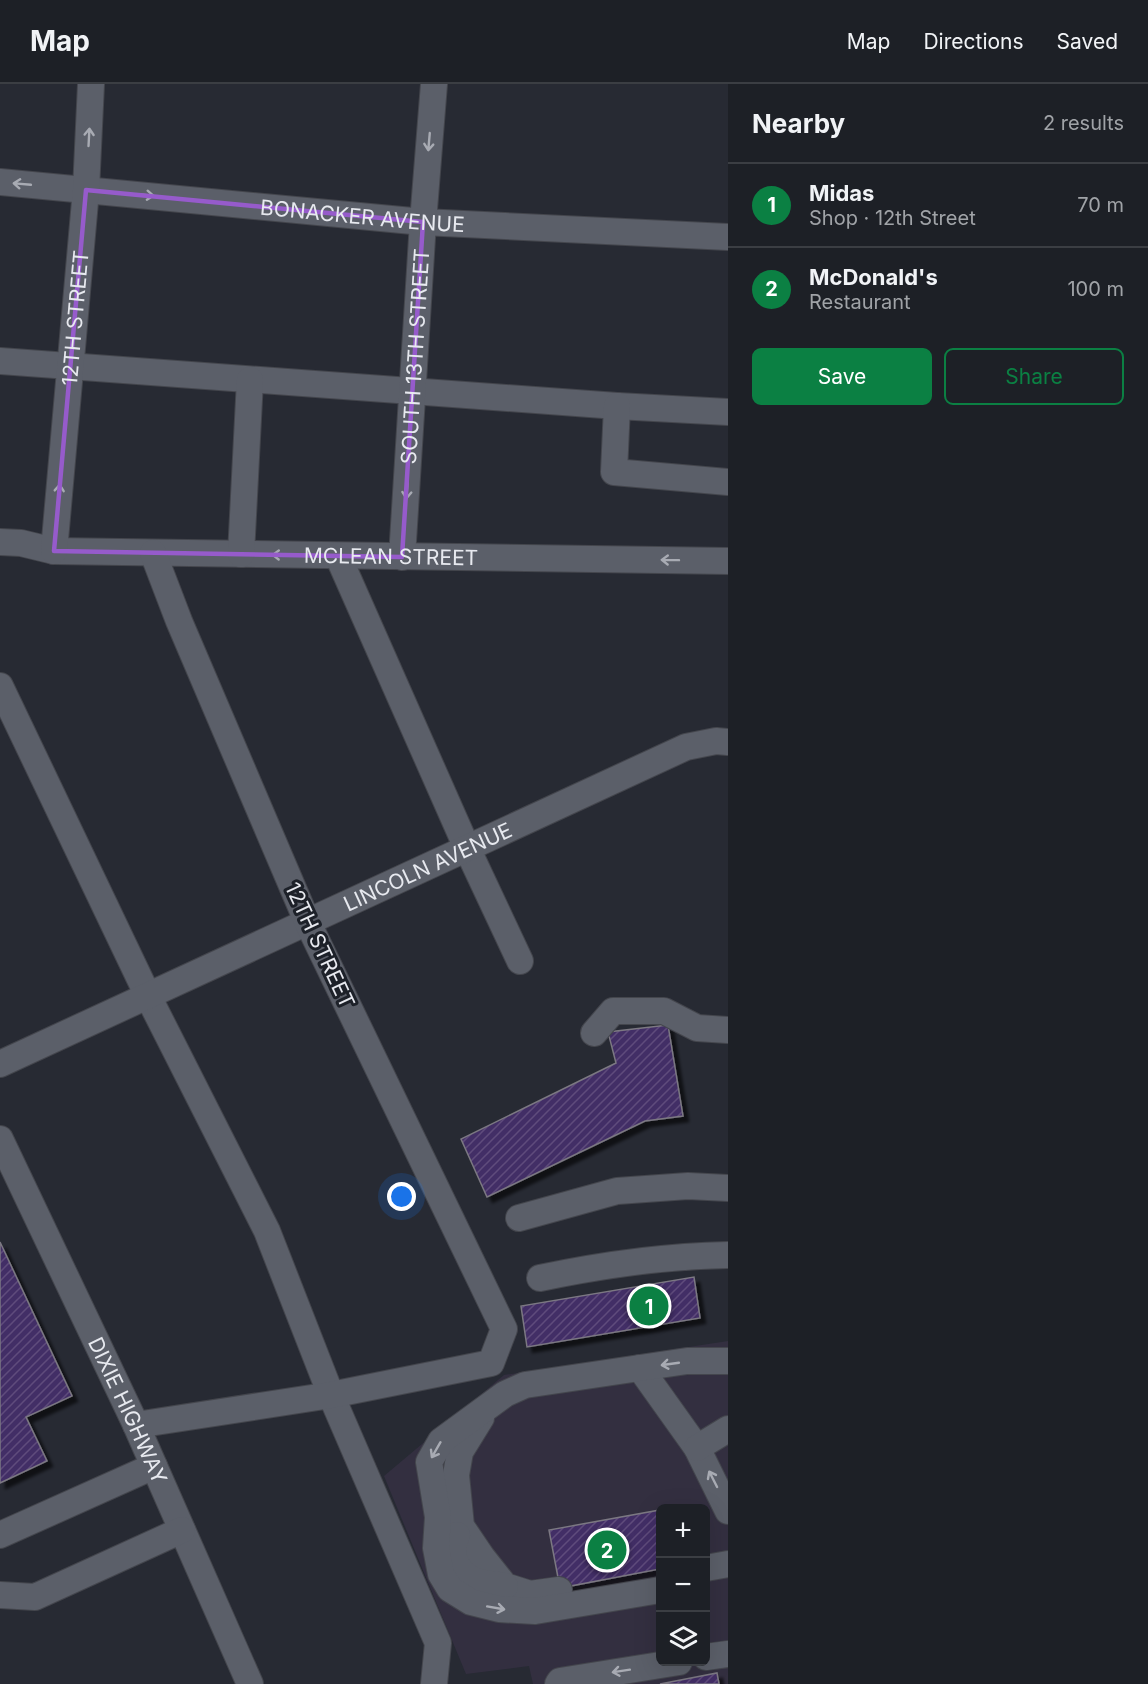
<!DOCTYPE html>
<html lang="en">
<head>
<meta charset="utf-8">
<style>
	:root { --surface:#1d2026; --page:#25282e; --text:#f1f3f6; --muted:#a0a3a7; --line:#3b3e43; --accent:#0b8043 }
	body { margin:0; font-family:Inter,sans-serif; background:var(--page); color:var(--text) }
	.controls { position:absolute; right:18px; bottom:18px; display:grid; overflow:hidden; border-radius:9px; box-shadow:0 6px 24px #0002 }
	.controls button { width:54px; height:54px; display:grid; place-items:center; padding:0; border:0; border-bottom:2px solid var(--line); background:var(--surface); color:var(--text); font:30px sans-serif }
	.you { position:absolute; left:402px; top:1113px; width:21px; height:21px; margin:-15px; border:4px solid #fff; border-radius:50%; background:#1a73e8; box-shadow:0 0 0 9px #1a73e833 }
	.badge { display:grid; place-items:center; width:39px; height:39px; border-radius:50%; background:var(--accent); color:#fff; font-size:20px; font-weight:700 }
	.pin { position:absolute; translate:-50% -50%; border:3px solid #fff; box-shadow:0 2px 6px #0006 }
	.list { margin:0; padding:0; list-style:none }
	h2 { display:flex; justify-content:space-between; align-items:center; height:78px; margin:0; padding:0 24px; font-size:26px }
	h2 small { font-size:20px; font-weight:400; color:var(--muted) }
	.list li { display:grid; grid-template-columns:39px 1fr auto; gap:18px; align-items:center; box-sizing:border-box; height:84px; padding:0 24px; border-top:2px solid var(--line) }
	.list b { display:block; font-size:22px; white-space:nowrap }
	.list p { margin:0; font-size:20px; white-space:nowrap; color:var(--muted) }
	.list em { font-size:20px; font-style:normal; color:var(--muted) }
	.actions { display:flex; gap:12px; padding:18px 24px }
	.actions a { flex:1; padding:14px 0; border:2px solid var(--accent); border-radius:9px; text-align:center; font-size:21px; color:var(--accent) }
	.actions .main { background:var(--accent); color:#fff }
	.icon { flex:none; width:33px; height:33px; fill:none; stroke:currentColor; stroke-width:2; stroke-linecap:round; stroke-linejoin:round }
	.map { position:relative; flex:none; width:728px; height:1600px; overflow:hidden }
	header { display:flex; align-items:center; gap:36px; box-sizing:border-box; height:84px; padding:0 30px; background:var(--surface); border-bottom:2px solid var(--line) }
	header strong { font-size:28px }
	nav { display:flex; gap:33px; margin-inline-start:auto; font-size:21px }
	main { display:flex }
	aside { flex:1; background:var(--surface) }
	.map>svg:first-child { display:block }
	.commercial { fill:#332f40; fill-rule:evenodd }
	.building { fill:url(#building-hatch); stroke:#7b7882; stroke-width:1.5; filter:url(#shadow) }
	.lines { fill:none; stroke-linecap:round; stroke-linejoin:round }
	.minor-casing { stroke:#44464d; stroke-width:28 }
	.minor { stroke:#5b5f69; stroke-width:26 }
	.oneway { stroke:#a8abb3 }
	.marked { fill:none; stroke:#965bcb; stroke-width:4.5; stroke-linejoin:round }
	.labels { text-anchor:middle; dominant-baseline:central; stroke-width:6; stroke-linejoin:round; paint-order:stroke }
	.street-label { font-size:21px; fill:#e7e9ef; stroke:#1d2129 }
</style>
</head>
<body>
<header>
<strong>Map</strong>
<nav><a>Map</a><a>Directions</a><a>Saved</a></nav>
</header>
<main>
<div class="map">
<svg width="728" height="1600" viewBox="0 0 728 1600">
	<defs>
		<pattern id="building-hatch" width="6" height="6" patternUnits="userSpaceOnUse" patternTransform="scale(1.5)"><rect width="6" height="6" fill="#432e66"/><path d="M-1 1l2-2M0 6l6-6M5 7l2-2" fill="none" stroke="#5e4c7c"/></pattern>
		<filter id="shadow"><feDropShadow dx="5.5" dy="5.5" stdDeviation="1.5" flood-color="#0009"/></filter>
	</defs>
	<rect width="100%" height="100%" fill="#272a33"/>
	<path class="commercial" d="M728 1257V1600H533L529 1582 466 1590 384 1392 504 1291ZM660 1424H706V1578H660Z"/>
	<path class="building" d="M668 941 683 1032 645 1037 487 1113 461 1055 616 979 608 948Z
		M0 1158 72 1312 26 1333 47 1377 0 1399Z
		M694 1193 700 1234 527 1263 521 1222Z
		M660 1426V1485L560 1504 549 1446Z
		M717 1589 719 1600H660Z"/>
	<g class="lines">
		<g class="minor-casing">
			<g id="minor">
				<path id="s1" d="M0 98 423 138 728 153"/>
				<path d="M0 277 617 322 728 328"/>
				<path d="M617 322 614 388 728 398"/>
				<path id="s2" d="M0 458 21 459 54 467 728 477"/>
				<path id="s3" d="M54 467 86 106 91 0"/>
				<path d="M241 470 250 296"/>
				<path d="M338 472 467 764 520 877"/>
				<path id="s4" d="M402 473 423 138 434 0"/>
				<path d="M0 602 148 912 267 1147 331 1311 438 1559 434 1600"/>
				<path d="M594 949 613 927H664L697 944 728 946"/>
				<path id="s5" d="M0 980 686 663 716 657 728 658"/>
				<path id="s6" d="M0 1055 136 1341 250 1600"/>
				<path d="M519 1134 617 1107 688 1102 728 1104"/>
				<path d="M540 1194C602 1181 664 1172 728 1171"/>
				<path d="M640 1284 697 1364 728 1427"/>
				<path d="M481 1334 460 1368 456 1391 461 1442 482 1473 505 1502 530 1510 559 1506"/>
				<path d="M136 1341 331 1311 491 1279 504 1245 307 837 179 537 153 469"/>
				<path d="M697 1364 728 1345"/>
				<path d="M0 1451 154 1382"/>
				<path d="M457 1451C449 1468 454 1486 472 1495 481 1500 495 1500 505 1502"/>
				<path d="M706 1484 728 1480"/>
				<path d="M660 1506 535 1527 499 1525 471 1518 450 1505 441 1490 436 1464 438 1433 429 1378 441 1357 505 1310 525 1301 687 1277H728"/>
				<path d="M0 1511 35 1513 182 1446"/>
				<path d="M706 1573 728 1570"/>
				<path d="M558 1600 560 1597 679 1578"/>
			</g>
		</g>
		<use href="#minor" class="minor"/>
	</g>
	<defs><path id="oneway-shaft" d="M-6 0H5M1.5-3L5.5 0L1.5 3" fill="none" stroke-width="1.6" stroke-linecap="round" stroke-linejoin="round" transform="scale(1.5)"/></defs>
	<g class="oneway">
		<use href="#oneway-shaft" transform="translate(89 53) rotate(-87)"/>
		<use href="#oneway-shaft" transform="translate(429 58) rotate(95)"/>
		<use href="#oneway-shaft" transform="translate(22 100) rotate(-175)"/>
		<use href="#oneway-shaft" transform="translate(145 111) rotate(5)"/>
		<use href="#oneway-shaft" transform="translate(407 406) rotate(94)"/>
		<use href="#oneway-shaft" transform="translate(59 409) rotate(-85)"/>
		<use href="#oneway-shaft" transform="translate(281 471) rotate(-179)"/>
		<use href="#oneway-shaft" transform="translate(670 476) rotate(-179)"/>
		<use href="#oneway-shaft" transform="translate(670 1280) rotate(172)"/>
		<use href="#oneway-shaft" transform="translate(436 1366) rotate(120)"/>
		<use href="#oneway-shaft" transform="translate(713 1395) rotate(-117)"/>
		<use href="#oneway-shaft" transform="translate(496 1524) rotate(10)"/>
		<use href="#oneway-shaft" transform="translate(621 1587) rotate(171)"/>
	</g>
	<path class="marked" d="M86 106 423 138 402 473 54 467Z"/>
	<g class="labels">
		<g class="street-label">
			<text stroke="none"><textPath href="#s1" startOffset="364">BONACKER AVENUE</textPath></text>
			<text stroke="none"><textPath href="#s3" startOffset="234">12TH STREET</textPath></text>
			<text stroke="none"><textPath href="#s4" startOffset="201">SOUTH 13TH STREET</textPath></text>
			<text stroke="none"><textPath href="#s2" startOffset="392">MCLEAN STREET</textPath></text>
			<text stroke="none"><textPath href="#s5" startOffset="471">LINCOLN AVENUE</textPath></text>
			<text transform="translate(320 861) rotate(65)">12TH STREET</text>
			<text stroke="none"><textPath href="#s6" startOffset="300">DIXIE HIGHWAY</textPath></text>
		</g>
	</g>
</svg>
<div class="controls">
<button>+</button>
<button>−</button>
<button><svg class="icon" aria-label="layers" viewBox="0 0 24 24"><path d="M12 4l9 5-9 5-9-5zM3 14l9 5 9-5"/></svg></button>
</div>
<div class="you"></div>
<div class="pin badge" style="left:649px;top:1222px">1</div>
<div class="pin badge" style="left:607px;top:1466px">2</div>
</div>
<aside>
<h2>Nearby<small>2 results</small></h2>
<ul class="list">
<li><span class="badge">1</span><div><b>Midas</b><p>Shop · 12th Street</p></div><em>70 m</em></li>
<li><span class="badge">2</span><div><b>McDonald's</b><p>Restaurant</p></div><em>100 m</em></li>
</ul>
<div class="actions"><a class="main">Save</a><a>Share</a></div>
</aside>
</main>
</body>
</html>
